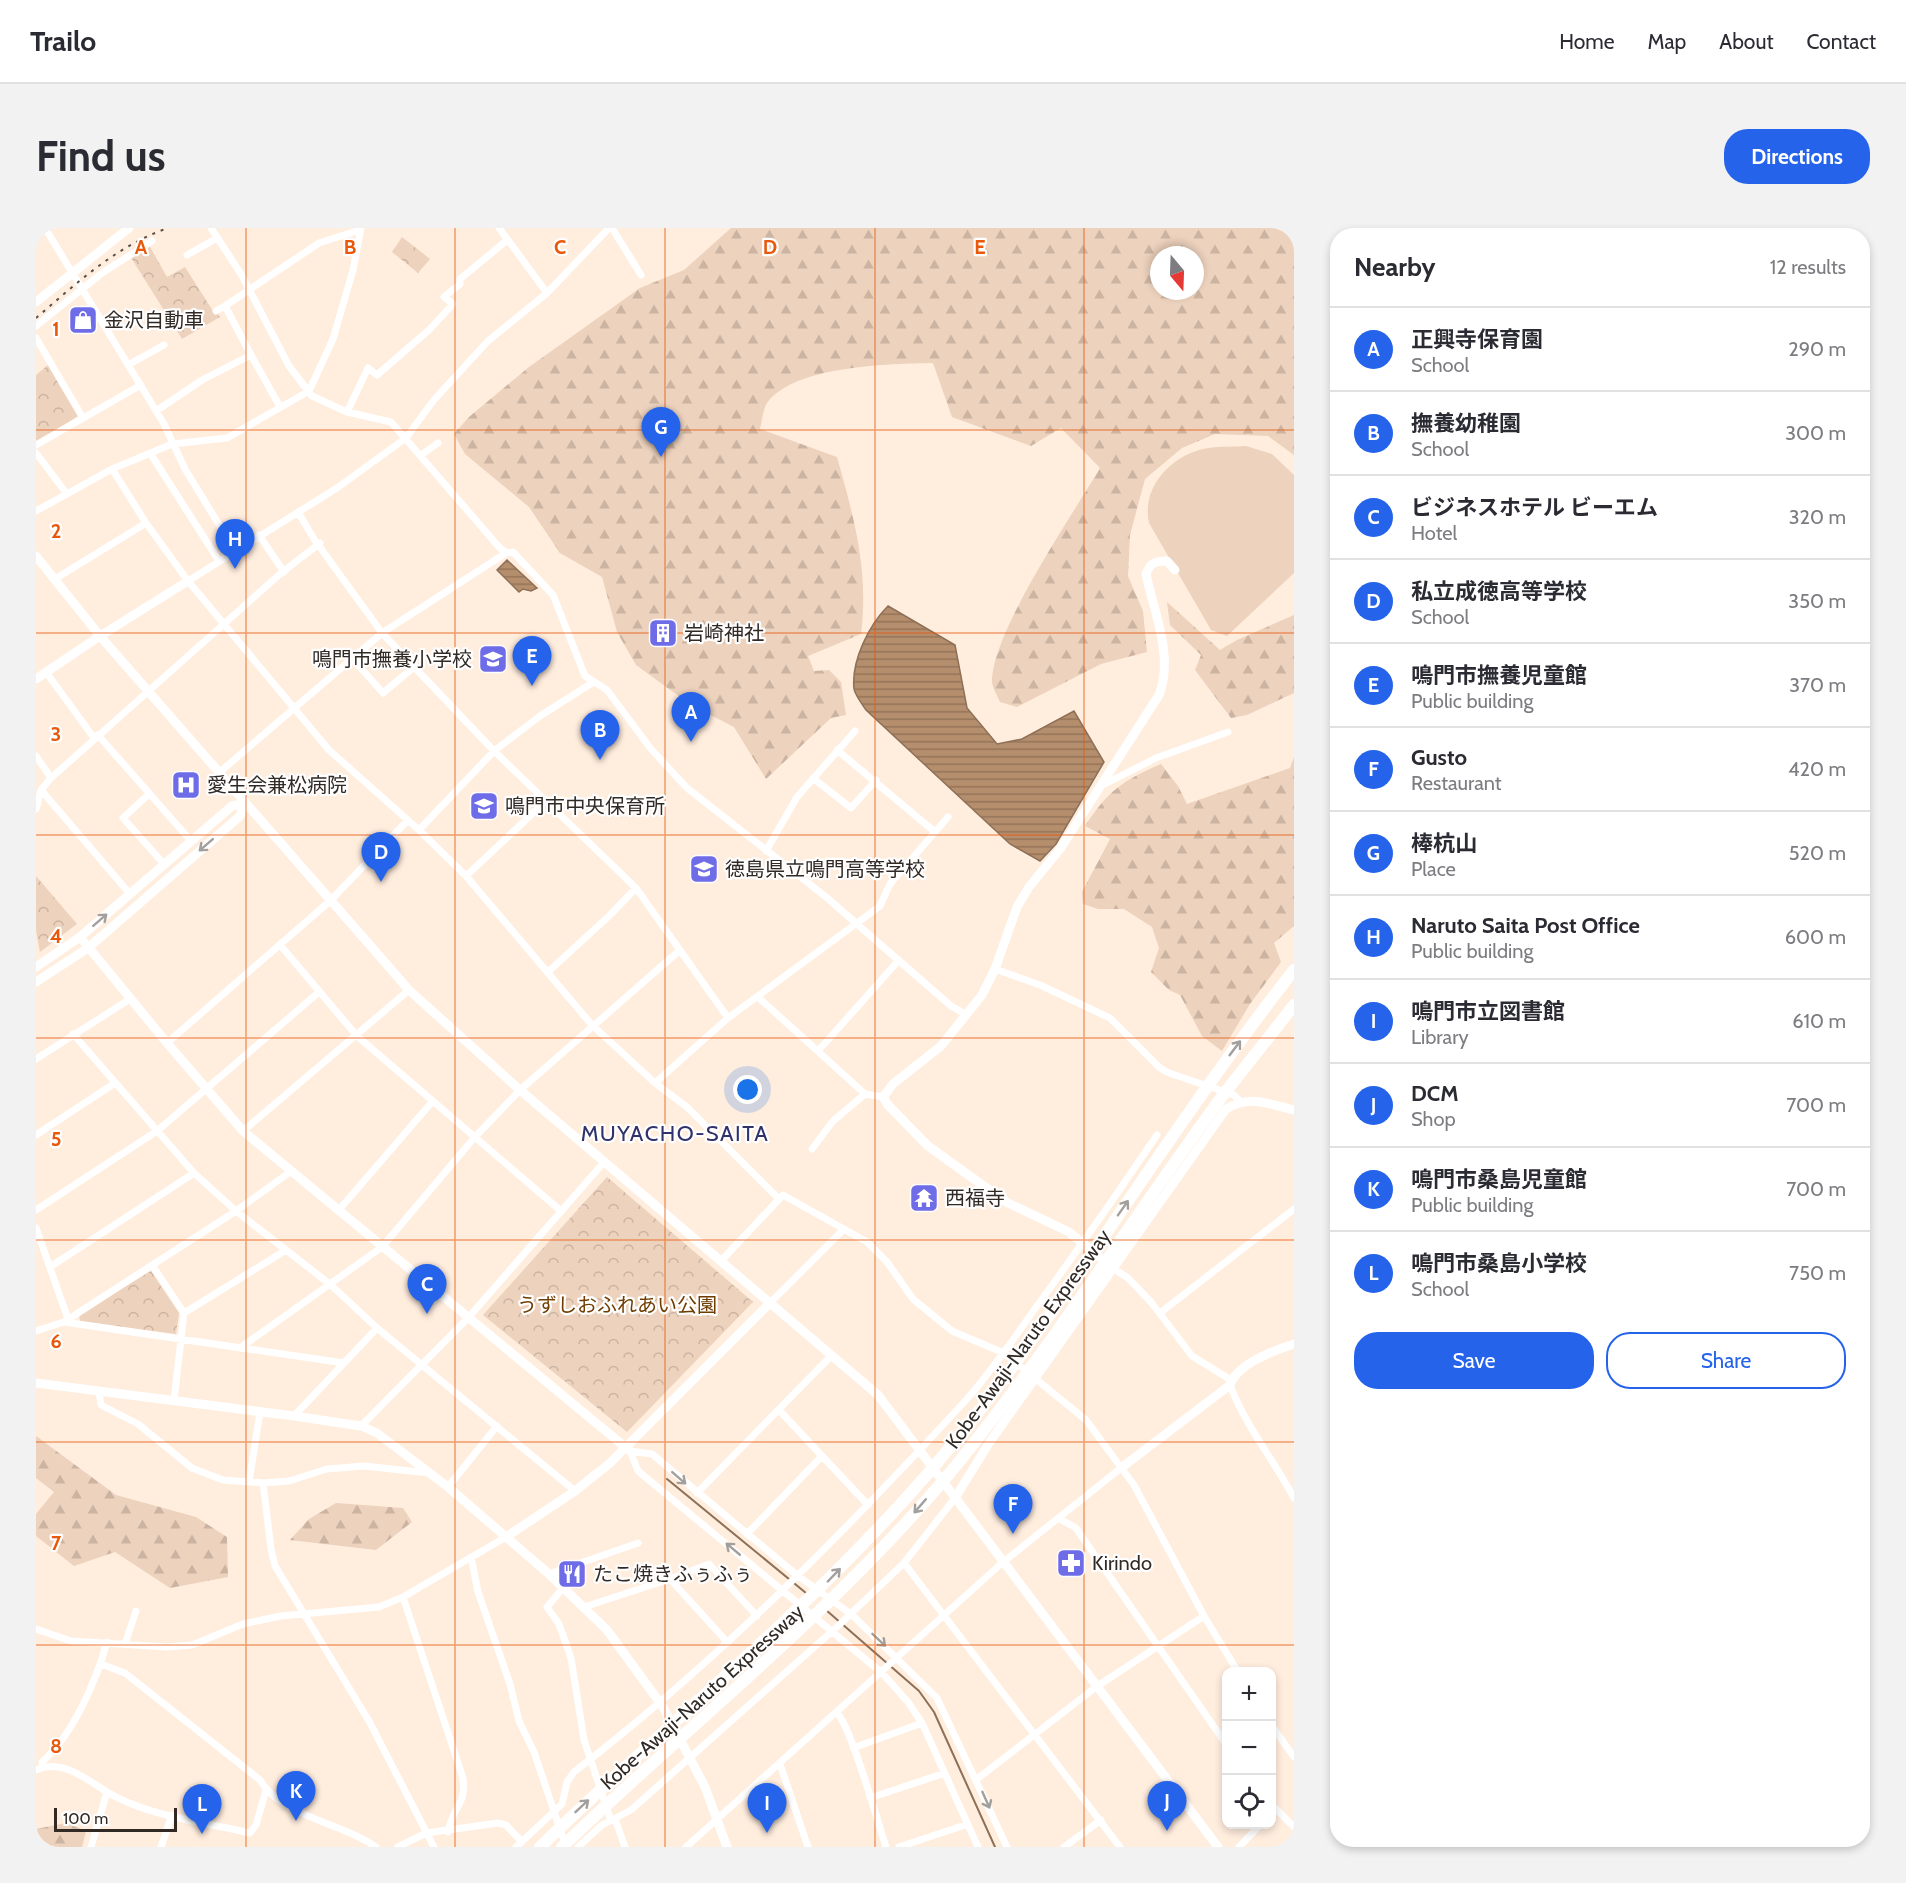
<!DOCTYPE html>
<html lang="en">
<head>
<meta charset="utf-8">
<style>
	:root { --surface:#fff; --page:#f2f2f3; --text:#2b2b33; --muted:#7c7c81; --line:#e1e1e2; --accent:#2563eb }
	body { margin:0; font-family:Cabin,"Noto Sans JP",sans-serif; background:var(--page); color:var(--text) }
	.controls { position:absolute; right:18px; bottom:18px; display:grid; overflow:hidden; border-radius:12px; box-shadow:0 3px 9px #0003 }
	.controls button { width:54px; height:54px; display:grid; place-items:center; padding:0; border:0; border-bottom:2px solid var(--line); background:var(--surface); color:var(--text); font:30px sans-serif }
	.compass { position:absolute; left:1114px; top:18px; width:54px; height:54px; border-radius:50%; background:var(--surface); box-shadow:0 3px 9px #0003; rotate:161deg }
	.scale { position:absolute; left:18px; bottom:15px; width:123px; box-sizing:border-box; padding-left:6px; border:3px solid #302924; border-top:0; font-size:16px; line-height:21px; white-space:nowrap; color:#302924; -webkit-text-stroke:4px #fefefe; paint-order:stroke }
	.you { position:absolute; left:712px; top:862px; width:21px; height:21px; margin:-15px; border:4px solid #fff; border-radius:50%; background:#1a73e8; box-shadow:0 0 0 9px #1a73e833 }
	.badge { display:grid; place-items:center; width:39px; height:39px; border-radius:50%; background:var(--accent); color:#fff; font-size:20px; font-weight:700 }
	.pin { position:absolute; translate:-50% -50px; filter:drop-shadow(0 2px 3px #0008) }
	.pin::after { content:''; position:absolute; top:32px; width:21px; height:18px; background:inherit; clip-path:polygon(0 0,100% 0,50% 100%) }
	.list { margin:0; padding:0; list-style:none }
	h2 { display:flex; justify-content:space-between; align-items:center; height:78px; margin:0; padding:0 24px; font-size:26px }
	h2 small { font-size:20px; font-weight:400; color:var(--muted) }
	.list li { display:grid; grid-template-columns:39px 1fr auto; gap:18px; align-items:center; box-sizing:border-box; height:84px; padding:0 24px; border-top:2px solid var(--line) }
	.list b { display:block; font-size:22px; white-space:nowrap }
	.list p { margin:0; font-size:20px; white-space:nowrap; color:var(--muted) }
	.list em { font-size:20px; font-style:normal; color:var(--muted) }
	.actions { display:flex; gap:12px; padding:18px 24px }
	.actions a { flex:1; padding:14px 0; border:2px solid var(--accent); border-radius:24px; text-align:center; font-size:21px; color:var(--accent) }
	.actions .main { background:var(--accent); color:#fff }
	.icon { flex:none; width:33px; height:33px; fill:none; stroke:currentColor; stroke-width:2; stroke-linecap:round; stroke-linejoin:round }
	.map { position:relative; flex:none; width:1258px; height:1619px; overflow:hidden; border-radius:24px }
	header { display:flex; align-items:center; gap:36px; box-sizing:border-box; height:84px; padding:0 30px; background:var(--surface); border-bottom:2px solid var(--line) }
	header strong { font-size:28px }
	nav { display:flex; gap:33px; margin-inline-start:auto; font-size:21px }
	.intro { display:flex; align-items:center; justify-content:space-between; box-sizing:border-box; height:144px; padding:0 36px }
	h1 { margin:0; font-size:42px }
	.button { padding:15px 27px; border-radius:24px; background:var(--accent); color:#fff; font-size:21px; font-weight:700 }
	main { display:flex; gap:36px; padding:0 36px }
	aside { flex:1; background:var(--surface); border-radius:24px; box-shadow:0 3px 9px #0003 }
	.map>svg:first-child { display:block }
	.forest { fill:url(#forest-firs); fill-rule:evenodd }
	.park { fill:url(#park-crowns) }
	.garden { fill:#edd2bd }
	.water { fill:url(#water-rules); stroke:#8d7057; stroke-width:1.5 }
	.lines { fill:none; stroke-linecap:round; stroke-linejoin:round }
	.stream { stroke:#8d7057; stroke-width:2 }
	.street { stroke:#fff; stroke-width:7 }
	.secondary { stroke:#fff; stroke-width:9 }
	.highway { stroke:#fff; stroke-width:12 }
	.rail { stroke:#595049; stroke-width:2; stroke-dasharray:3 6; stroke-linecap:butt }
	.oneway { stroke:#a29f9c }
	.grid { fill:none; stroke:#e8590c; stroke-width:1.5; stroke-opacity:0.55 }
	.labels { text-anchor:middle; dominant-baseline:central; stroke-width:4.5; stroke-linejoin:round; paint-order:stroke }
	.poi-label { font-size:20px; fill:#302924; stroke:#fefefe; text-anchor:start }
	.park-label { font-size:20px; fill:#6f3d00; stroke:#fefefe }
	.street-label { font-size:20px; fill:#302924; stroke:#fefefe }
	.quarter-label { font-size:22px; letter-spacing:1.5px; fill:#31316c; stroke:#fefefe }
	.grid-label { font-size:20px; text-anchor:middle; font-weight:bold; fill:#e8590c; stroke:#fefefe; stroke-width:4.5; stroke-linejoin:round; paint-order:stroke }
</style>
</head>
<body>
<header>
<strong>Trailo</strong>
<nav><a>Home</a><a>Map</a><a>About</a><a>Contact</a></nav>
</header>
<div class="intro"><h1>Find us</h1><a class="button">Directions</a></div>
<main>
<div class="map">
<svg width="1258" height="1619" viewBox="0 0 1258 1619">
	<defs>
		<pattern id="forest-firs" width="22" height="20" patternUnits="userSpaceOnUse" patternTransform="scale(1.5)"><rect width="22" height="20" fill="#edd2bd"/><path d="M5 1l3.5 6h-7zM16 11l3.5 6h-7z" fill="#ccb4a2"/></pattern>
		<pattern id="park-crowns" width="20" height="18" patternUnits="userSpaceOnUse" patternTransform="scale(1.5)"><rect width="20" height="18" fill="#edd2bd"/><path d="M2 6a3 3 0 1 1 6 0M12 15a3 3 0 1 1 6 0" fill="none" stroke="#ccb4a2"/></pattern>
		<pattern id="water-rules" width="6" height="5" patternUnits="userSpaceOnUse" patternTransform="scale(1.5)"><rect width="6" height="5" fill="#b58e6d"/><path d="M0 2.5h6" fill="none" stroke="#947459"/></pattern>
	</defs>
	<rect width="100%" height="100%" fill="#ffedde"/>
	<path class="forest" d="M695 0H1258V227L1232 208 1179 206 1146 220 1109 251 1094 307 1092 348 1107 383 1111 424 1065 436 981 479 964 474C961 467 956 459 956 453 957 402 1036 288 1064 240L1025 200 995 218 916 189 897 135C854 136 759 137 731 175 727 181 726 193 724 201L801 229C818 290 833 342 825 406L772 428 778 443 793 442 805 454 810 487 795 490 730 551 698 499 655 477 600 437 581 404 566 349 524 325 493 279 429 226 418 206 433 189 493 139 604 60 648 42ZM1123 27H1159V63H1123Z
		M1131 374 1184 422 1201 412 1258 387V465L1211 487 1195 490 1159 442 1165 427 1134 397Z
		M1258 529V698L1238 715 1245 734 1214 776 1186 823 1166 808 1144 767 1133 762 1115 744 1123 720 1116 699 1088 681H1062L1047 676 1046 664 1074 611 1049 598C1073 562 1086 553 1125 536L1142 558 1151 576 1254 540Z
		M0 1208 80 1267 160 1289 191 1309 192 1349 134 1360 79 1324 38 1338 0 1308V1286L18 1264 0 1250Z
		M300 1275 367 1280 376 1294 340 1322 254 1312 273 1291Z
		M30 1595 50 1603 46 1619H0V1601Z"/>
	<path class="park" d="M366 9 394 31 382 45 356 24Z
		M113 17 131 49 149 39 177 83 180 82 184 89 146 111 94 28Z
		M12 137 42 188 0 214V147Z
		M0 648 41 696 4 724 0 703Z
		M571 949 717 1074 591 1204 447 1087Z
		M115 1043 143 1085 140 1106 44 1093 43 1086Z"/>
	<path class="garden" d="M1210 218 1236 226 1258 247V345L1191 408 1175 402 1113 295C1105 259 1136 226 1172 220 1184 218 1198 219 1210 218Z"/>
	<path class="water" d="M471 332 501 360 495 363 487 361 483 364 461 342Z
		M852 378 919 417 931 480 961 516 986 511 1038 483 1068 534 1020 616 1004 633 974 616 830 482C826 476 819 467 818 461 815 433 833 397 852 378Z"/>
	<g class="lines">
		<path class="stream" d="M631 1251 770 1365
			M790 1382 883 1463 898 1484 959 1619"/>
		<path class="street" d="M9 0 128 196 149 241 199 323
			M175 0 205 46 253 138 276 168 311 184 355 194 463 319 470 325 477 324 517 367 549 448 571 462 615 521 651 560 790 669 915 778 931 787
			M463 0 511 65
			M576 0 605 47
			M151 27 181 10
			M180 83 189 78
			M0 98 66 45 116 13
			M0 110 47 190
			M215 127 244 179
			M92 137 128 117
			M120 183 166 152 215 127 189 78 283 15 324 2
			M311 184 332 140 341 147 393 102 417 76 408 69 424 56V51L470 13
			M0 217 105 157
			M0 225 31 266
			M114 225 183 333
			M385 227 402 215
			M76 241 110 295 152 353 293 522 383 602 430 648 556 797 619 855 651 879 742 970
			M0 283 76 241 136 216 191 210 273 163 297 111 317 42 325 0
			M262 284 278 311 346 405 458 523 600 660 692 790
			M223 307 248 344
			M19 351 110 295
			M152 353 301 260 370 210 397 173 452 113 511 65 573 0
			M315 429 347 465 378 439
			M10 444 58 510
			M62 507 155 613
			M801 522 899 604
			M0 528 15 550
			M185 543 346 405 470 325
			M777 550 815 580 840 552
			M1063 559 1120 530 1192 504
			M5 562 94 666
			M113 566 87 590 128 636
			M0 581 5 562 15 550 244 346 284 315
			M383 602 458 523 504 488 556 455
			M730 623 761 569 819 503
			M430 648 511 572
			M245 718 321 808 525 983
			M959 741 1004 757 1074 790 1124 840 1133 845 1198 867 1203 872
			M512 744 574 687 600 660
			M722 769 829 866 847 869
			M37 806 158 945 200 983 295 1057 341 1100 539 1263
			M131 815 294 673 371 593
			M782 823 863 732
			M0 831 94 771
			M619 855 692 790 844 678 854 656 912 589
			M207 903 373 762
			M0 907 79 855
			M776 921 797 893 829 866
			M0 982 121 903 283 764
			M302 983 396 874
			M0 1000 32 1091
			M684 1034 747 967 831 1014 851 1034 877 1071 916 1103 968 1125 1050 1192 1098 1257 1168 1388 1202 1444
			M116 1037 148 1085 138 1172
			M14 1039 158 945
			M1078 1041 1092 1050 1115 1074 1156 1128 1195 1152
			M735 1074 808 1001
			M148 1085 250 1022
			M1124 1085 1258 981
			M28 1094 308 1135
			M0 1103 28 1094 200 983 254 944
			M204 1120 346 1019 438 910 484 862 644 722
			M1194 1157C1209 1197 1237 1231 1258 1270
			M63 1163 65 1177 102 1196 156 1240 187 1252 227 1255 253 1253 291 1241 328 1238 393 1245
			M743 1182 832 1277
			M258 1188 341 1100
			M325 1198 432 1090 569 933
			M594 1223 616 1226 762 1348 815 1386 901 1470 971 1619
			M594 1223 602 1243 846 1445 872 1474 886 1495 942 1619
			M213 1254 224 1184
			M227 1255 235 1321 239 1338 333 1493 398 1619
			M412 1259 461 1198
			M661 1265 796 1127
			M1024 1291 1040 1300 1190 1516
			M711 1306 785 1229
			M435 1329 442 1364 474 1456 483 1493 498 1524 529 1616
			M868 1335 1084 1619
			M513 1346 602 1315
			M634 1351 673 1336 721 1388
			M527 1360 511 1379 523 1396 535 1430 548 1512 575 1593
			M367 1369 427 1550C431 1577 416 1579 412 1604
			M548 1379 634 1351 692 1415
			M0 1401 35 1413 131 1419 156 1417 207 1396 245 1388 343 1379 367 1369 470 1309
			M89 1416 100 1383
			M65 1436 89 1445 224 1552C245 1589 307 1595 340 1619
			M801 1485C815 1498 842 1595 850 1619
			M1236 1498 1258 1529
			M817 1520 886 1495
			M744 1536 772 1619
			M7 1538 6 1534C37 1507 60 1453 71 1414
			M0 1542C26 1530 50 1551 71 1564 113 1589 168 1594 214 1605L220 1597 230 1562
			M941 1551 1060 1459 1168 1388
			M834 1570 909 1545
			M1236 1577 1258 1599
			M579 1591 589 1619
			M55 1619 71 1564
			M125 1619 136 1587
			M362 1619 390 1605 462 1595 470 1597 486 1614
			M480 1619 526 1576 531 1554 538 1544C681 1434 808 1305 930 1172 956 1143 978 1110 1001 1078 1042 1022 1082 965 1121 907
			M542 1619 566 1597 595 1582 802 1398 868 1335 919 1270
			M650 1619 966 1335 1085 1240
			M863 1619 932 1596
			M1028 1619 1065 1592
			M1203 1619 1225 1596"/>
		<path class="secondary" d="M0 74 93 0
			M0 328 64 408 152 353
			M0 451 64 408 373 762 484 862 842 1167 1182 1619
			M44 709 131 815 207 903 594 1223
			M0 739 44 709 196 578 209 575
			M0 754 52 720 204 588 209 575
			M1078 1041 1033 1004 970 974 892 918 852 877 847 869 857 856 905 818 946 767 959 741 981 679 993 659 1024 621 1123 467C1138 428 1118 385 1110 346 1114 335 1119 333 1131 333L1139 342
			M0 1155 258 1188 325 1198 341 1205 412 1259 513 1346 571 1402 627 1479 669 1559 691 1619
			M1085 1240 1194 1157C1201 1136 1239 1122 1258 1116
			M919 1270 953 1215 1190 881C1214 866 1232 876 1258 882
			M470 1309 539 1263 574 1235 735 1074"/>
		<path class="highway" d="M504 1619C638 1489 785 1373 906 1229 956 1170 1000 1106 1045 1042 1114 941 1182 839 1258 742
			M526 1619C657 1493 801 1381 918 1240 1015 1121 1097 989 1188 866 1211 836 1235 807 1258 777"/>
		<path class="rail" d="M0 90C41 55 80 18 132 0"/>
	</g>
	<defs><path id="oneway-shaft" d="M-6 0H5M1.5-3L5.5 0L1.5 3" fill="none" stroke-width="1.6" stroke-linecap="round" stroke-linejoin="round" transform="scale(1.5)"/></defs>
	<g class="oneway">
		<use href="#oneway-shaft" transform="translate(170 617) rotate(139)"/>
		<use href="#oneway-shaft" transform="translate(64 692) rotate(-41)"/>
		<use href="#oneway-shaft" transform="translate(1199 820) rotate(-53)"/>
		<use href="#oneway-shaft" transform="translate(1087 980) rotate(-55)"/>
		<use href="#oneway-shaft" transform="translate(643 1250) rotate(41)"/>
		<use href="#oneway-shaft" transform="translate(884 1278) rotate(131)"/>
		<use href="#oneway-shaft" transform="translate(697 1321) rotate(-140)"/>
		<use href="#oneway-shaft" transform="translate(798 1347) rotate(-46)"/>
		<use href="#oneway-shaft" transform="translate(843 1412) rotate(43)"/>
		<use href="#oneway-shaft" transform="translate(950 1572) rotate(66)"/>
		<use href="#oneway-shaft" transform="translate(546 1578) rotate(-43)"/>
	</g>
	<path class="grid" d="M210 0V1619M419 0V1619M629 0V1619M839 0V1619M1048 0V1619M0 202H1258M0 405H1258M0 607H1258M0 810H1258M0 1012H1258M0 1214H1258M0 1417H1258"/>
	<defs>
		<g id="shop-square" transform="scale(1.5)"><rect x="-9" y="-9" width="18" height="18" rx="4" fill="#6f6ce7" stroke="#fefefe"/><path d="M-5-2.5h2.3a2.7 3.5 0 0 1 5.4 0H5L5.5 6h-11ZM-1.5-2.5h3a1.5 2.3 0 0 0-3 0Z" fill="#fff"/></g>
		<g id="building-square" transform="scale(1.5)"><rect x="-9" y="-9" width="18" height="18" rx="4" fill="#6f6ce7" stroke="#fefefe"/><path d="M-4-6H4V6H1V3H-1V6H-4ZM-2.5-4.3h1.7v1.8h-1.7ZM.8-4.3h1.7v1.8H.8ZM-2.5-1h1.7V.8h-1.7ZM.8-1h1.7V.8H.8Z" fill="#fff"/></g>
		<g id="school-square" transform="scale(1.5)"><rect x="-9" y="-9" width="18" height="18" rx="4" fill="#6f6ce7" stroke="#fefefe"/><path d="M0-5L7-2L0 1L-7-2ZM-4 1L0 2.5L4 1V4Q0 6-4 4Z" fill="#fff"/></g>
		<g id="hospital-square" transform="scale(1.5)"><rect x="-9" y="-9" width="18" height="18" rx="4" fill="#6f6ce7" stroke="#fefefe"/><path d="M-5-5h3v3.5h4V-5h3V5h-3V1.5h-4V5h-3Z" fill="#fff"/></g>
		<g id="temple-square" transform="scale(1.5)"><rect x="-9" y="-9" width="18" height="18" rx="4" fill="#6f6ce7" stroke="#fefefe"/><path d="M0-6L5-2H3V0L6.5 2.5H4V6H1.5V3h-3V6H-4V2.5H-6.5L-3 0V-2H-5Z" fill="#fff"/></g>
		<g id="pharmacy-square" transform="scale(1.5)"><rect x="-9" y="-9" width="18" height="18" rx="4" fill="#6f6ce7" stroke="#fefefe"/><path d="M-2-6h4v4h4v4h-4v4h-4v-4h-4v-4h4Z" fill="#fff"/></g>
		<g id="restaurant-square" transform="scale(1.5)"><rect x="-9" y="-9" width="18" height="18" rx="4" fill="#6f6ce7" stroke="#fefefe"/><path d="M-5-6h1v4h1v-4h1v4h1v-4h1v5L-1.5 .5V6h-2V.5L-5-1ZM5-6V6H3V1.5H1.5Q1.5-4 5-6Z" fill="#fff"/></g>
	</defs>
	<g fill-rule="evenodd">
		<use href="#shop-square" x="47" y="92"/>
		<use href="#building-square" x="627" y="405"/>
		<use href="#school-square" x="457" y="431"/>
		<use href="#hospital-square" x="150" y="557"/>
		<use href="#school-square" x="448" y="578"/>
		<use href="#school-square" x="668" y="641"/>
		<use href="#temple-square" x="888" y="970"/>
		<use href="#pharmacy-square" x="1035" y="1335"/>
		<use href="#restaurant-square" x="536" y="1346"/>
	</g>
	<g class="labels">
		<g class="poi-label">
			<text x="68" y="92">金沢自動車</text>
			<text x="648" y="405">岩崎神社</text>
			<text x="436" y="431" text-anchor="end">鳴門市撫養小学校</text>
			<text x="171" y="557">愛生会兼松病院</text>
			<text x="469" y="578">鳴門市中央保育所</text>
			<text x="689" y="641">徳島県立鳴門高等学校</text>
			<text x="909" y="970">西福寺</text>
			<text x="1056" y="1335">Kirindo</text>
			<text x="557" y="1346">たこ焼きふぅふぅ</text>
		</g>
		<g class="park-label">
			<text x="581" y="1077">うずしおふれあい公園</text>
		</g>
		<g class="street-label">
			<text transform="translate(992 1111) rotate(-54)">Kobe-Awaji-Naruto Expressway</text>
			<text transform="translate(666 1469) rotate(-42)">Kobe-Awaji-Naruto Expressway</text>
		</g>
		<g class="quarter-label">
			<text x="639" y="905">MUYACHO-SAITA</text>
		</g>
	</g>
	<g class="grid-label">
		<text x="105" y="26">A</text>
		<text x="314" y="26">B</text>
		<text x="524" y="26">C</text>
		<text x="734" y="26">D</text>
		<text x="944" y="26">E</text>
		<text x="20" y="108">1</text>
		<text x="20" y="310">2</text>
		<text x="20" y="513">3</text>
		<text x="20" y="715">4</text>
		<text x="20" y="918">5</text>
		<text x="20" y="1120">6</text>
		<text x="20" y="1322">7</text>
		<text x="20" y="1525">8</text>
	</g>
</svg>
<div class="controls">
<button>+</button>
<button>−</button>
<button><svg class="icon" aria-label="locate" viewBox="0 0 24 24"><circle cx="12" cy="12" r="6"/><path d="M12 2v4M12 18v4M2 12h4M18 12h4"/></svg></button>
</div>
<svg class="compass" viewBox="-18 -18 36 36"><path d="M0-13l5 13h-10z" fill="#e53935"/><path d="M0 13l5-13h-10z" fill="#7c7c81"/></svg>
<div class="scale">100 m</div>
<div class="you"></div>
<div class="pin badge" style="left:655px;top:514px">A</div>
<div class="pin badge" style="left:564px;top:532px">B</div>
<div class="pin badge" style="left:391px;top:1086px">C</div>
<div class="pin badge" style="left:345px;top:654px">D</div>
<div class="pin badge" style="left:496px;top:458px">E</div>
<div class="pin badge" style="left:977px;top:1306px">F</div>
<div class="pin badge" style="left:625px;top:229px">G</div>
<div class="pin badge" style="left:199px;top:341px">H</div>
<div class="pin badge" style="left:731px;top:1605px">I</div>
<div class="pin badge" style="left:1131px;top:1603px">J</div>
<div class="pin badge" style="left:260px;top:1593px">K</div>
<div class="pin badge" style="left:166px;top:1606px">L</div>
</div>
<aside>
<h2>Nearby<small>12 results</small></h2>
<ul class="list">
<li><span class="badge">A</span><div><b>正興寺保育園</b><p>School</p></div><em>290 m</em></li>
<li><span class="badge">B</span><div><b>撫養幼稚園</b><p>School</p></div><em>300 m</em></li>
<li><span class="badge">C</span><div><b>ビジネスホテル ビーエム</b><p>Hotel</p></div><em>320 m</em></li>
<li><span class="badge">D</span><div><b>私立成徳高等学校</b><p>School</p></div><em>350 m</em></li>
<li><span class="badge">E</span><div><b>鳴門市撫養児童館</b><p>Public building</p></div><em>370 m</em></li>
<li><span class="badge">F</span><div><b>Gusto</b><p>Restaurant</p></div><em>420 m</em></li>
<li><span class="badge">G</span><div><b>棒杭山</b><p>Place</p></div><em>520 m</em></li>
<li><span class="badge">H</span><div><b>Naruto Saita Post Office</b><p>Public building</p></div><em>600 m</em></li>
<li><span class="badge">I</span><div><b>鳴門市立図書館</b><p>Library</p></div><em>610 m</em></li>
<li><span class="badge">J</span><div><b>DCM</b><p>Shop</p></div><em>700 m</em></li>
<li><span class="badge">K</span><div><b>鳴門市桑島児童館</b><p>Public building</p></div><em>700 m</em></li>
<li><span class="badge">L</span><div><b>鳴門市桑島小学校</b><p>School</p></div><em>750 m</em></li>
</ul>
<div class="actions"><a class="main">Save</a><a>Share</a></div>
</aside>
</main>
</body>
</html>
